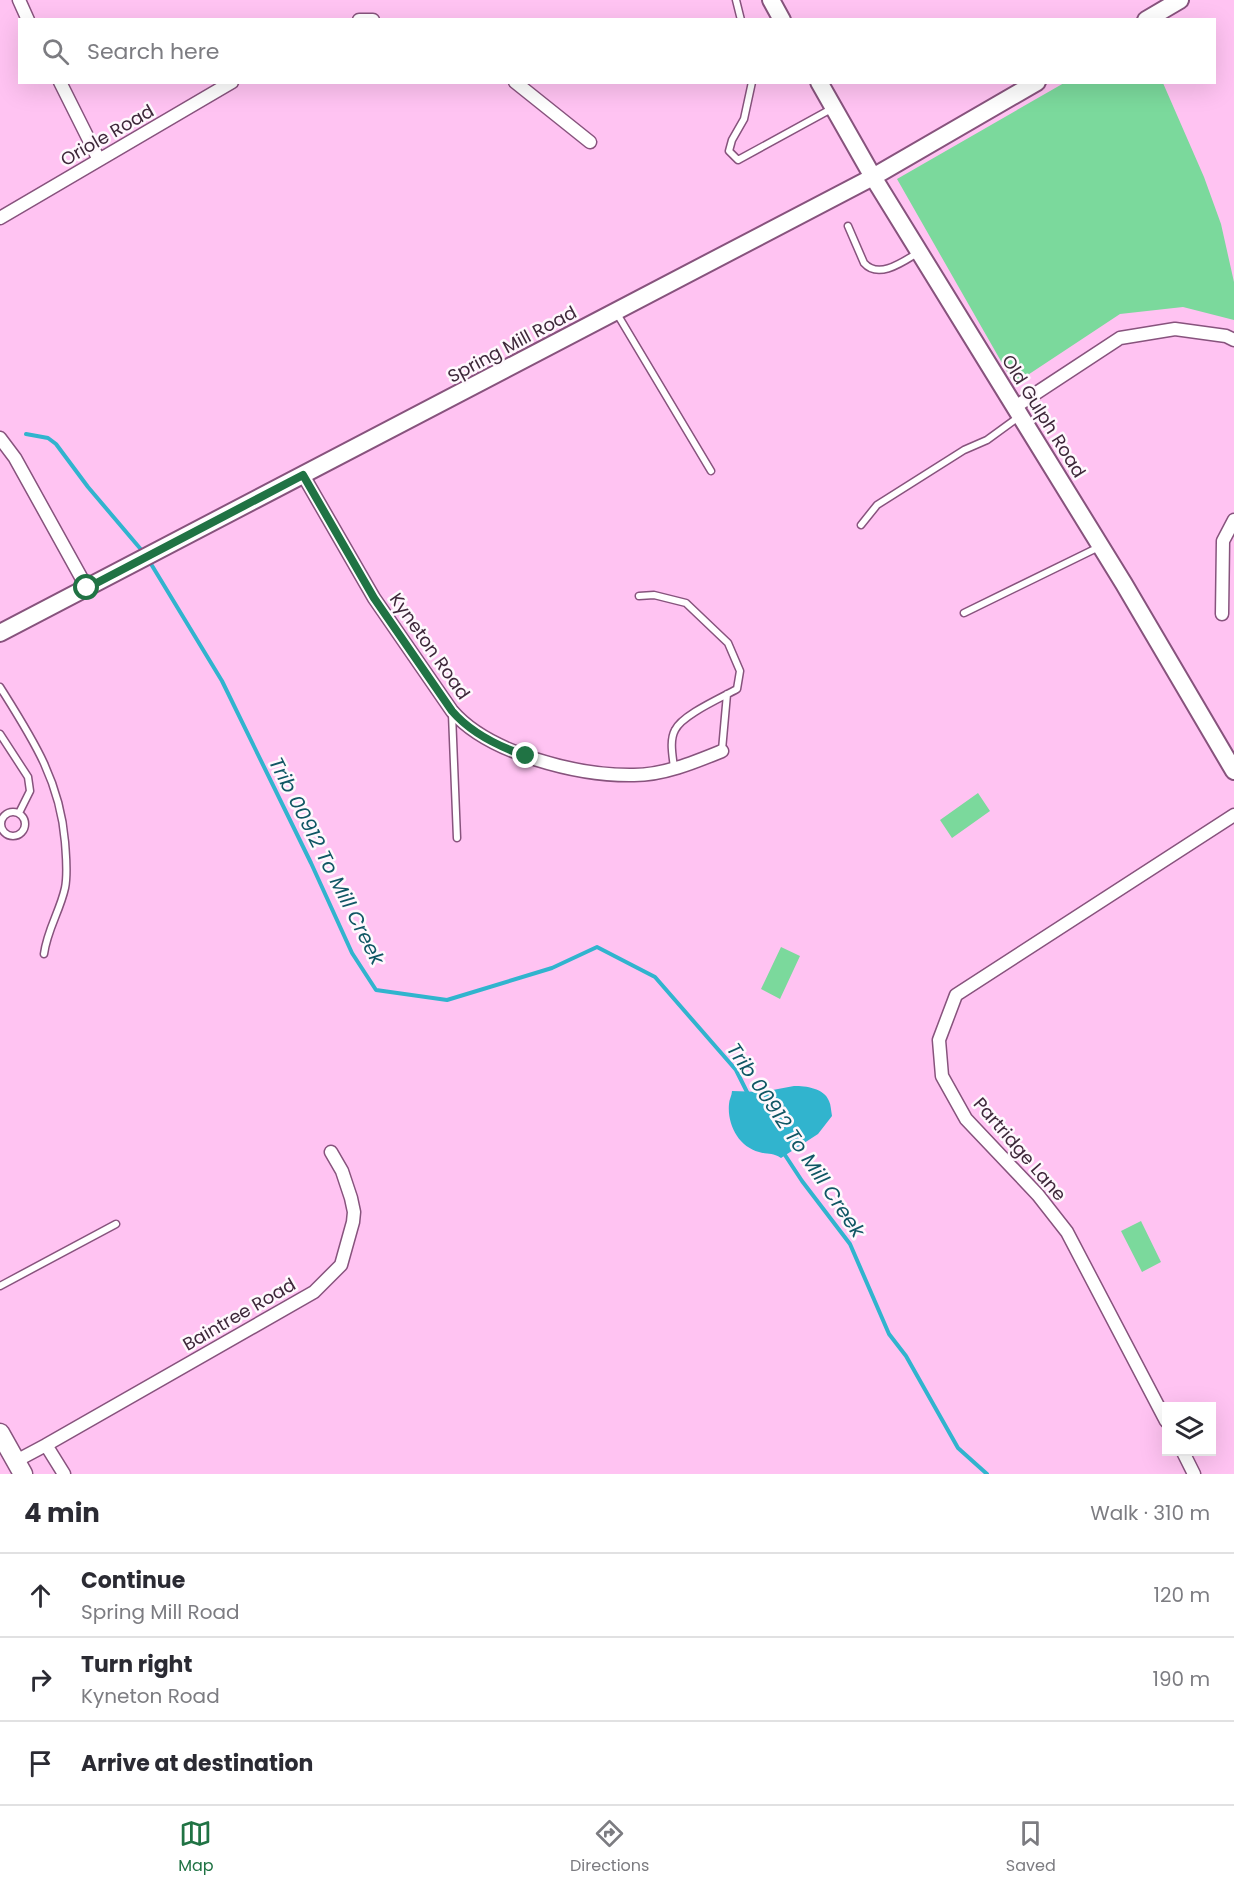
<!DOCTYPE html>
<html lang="en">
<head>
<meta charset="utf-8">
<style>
	:root { --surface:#fff; --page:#f2f2f3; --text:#2b2b33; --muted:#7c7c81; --line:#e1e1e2; --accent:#207344 }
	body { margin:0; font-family:Poppins,sans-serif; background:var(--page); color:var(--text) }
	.controls { position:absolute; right:18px; bottom:18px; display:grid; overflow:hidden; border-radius:0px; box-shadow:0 6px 24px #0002 }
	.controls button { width:54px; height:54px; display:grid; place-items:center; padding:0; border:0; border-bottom:2px solid var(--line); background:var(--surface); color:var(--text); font:30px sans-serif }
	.stop { position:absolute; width:18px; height:18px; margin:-14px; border:4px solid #207344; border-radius:50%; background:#fff }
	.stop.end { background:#207344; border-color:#fff; box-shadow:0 2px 6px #0008 }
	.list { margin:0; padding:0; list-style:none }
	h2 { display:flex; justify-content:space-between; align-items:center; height:78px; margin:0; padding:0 24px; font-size:26px }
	h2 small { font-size:20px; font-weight:400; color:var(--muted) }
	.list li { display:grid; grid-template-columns:39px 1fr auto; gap:18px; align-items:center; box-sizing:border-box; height:84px; padding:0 24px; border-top:2px solid var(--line) }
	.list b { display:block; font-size:22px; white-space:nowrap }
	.list p { margin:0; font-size:20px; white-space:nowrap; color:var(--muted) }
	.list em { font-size:20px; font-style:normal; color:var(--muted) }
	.icon { flex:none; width:33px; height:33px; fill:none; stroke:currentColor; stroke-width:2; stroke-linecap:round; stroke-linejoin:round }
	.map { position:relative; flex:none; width:1234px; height:1474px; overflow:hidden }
	.search { position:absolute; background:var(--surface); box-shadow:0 6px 24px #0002; left:18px; right:18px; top:18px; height:66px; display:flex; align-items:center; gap:15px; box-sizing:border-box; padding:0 21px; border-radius:0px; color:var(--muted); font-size:22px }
	.sheet { height:330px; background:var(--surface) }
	nav { display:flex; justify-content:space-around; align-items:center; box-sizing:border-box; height:84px; border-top:2px solid var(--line); background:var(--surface); font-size:16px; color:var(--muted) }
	nav a { display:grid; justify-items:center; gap:3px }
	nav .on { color:var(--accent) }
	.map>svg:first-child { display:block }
	.green { fill:#7bd99c }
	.water { fill:#31b4ce }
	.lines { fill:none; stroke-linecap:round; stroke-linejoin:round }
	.stream { stroke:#31b4ce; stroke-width:4 }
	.lane-casing { stroke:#87537d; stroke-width:9 }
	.street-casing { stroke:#87537d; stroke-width:15 }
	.secondary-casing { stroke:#87537d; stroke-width:20 }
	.primary-casing { stroke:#87537d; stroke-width:21 }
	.lane { stroke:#fff; stroke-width:6 }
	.street { stroke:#fff; stroke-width:12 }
	.secondary { stroke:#fff; stroke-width:16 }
	.primary { stroke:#fff; stroke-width:18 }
	.route { stroke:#207344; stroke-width:8 }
	.labels { text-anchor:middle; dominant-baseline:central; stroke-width:5; stroke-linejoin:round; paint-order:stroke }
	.street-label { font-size:18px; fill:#3e283a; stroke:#fef8fd }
	.water-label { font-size:20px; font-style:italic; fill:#0f5664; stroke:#fef8fd }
</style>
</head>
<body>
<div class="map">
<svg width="1234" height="1474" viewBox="0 0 1234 1474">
	<rect width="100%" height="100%" fill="#ffc3f2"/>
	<path class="green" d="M1064 83H1163L1204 177 1221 224 1234 282V320L1183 307 1120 314 1014 384 897 179Z
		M978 793 990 811 952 838 940 820Z
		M781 947 800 956 780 999 761 989Z
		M1141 1221 1161 1262 1142 1272 1121 1231Z"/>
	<path class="water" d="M794 1086C806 1086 824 1088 829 1101 831 1105 831 1111 832 1116L818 1134 781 1158C772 1152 769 1155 759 1152 739 1147 727 1125 729 1104 729 1100 732 1095 732 1091L762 1092Z"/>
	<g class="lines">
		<path class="stream" d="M26 434 48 438 56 444 88 487 144 553
			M148 559 222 681 311 863 352 953 376 990 447 1000 552 968 597 947 655 977 736 1070 748 1094
			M783 1152 802 1181 850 1244 889 1334 906 1356 958 1448 987 1474"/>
		<g class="lane-casing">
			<path id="lane" d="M736 0 741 20
				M752 82 744 119 732 140 729 151 738 160 833 108
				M848 226 864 263C879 280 904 261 919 252
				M616 312 711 471
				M861 525 877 505 964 450 987 440 1020 416
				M639 596 654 595 686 603 728 643 740 671 737 689C721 698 682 715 675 730 669 741 673 757 674 768
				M964 613 1101 546
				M0 687C32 738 60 780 65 842 66 857 68 873 65 888 60 911 47 930 44 954
				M452 714 457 838
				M0 734 28 777 30 791 19 813
				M722 750 727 694
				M1 824a12 12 0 1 1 24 0a12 12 0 1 1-24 0Z
				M0 1286 116 1224"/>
		</g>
		<g class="street-casing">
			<path id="street" d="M19 0 28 20
				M359 20H373
				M60 82 99 160
				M515 82 590 142
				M0 218 232 82
				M1015 407 1120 338 1175 329 1226 336 1234 340
				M0 438 15 458 87 588
				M303 475 374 598 452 711C489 754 579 776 634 775 664 775 695 762 722 751
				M1222 614 1223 541 1234 520
				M1166 1421 1067 1232 1038 1195 966 1119 942 1076 939 1040 956 995 1234 815
				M46 1445 314 1292 341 1265 353 1222 354 1212 351 1198 342 1171 331 1152
				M1183 1452 1194 1474
				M16 1461 46 1445 64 1474"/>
		</g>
		<g class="secondary-casing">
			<path id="secondary" d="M771 0 782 20
				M1146 20 1180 0
				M819 82 873 177 1124 584 1234 771
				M0 633 873 177 1037 82"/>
		</g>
		<g class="primary-casing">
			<path id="primary" d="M0 1433 23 1474"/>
		</g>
		<use href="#lane" class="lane"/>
		<use href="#street" class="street"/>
		<use href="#secondary" class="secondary"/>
		<use href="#primary" class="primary"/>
	</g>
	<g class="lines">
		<path class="route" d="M87 588 303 475 374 598 452 711C470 732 500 747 526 756"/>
	</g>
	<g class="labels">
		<g class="street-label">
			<text transform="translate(107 135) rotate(-30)">Oriole Road</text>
			<text transform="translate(512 344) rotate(-28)">Spring Mill Road</text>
			<text transform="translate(1044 416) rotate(58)">Old Gulph Road</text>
			<text transform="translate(430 646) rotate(55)">Kyneton Road</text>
			<text transform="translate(1020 1149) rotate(49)">Partridge Lane</text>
			<text transform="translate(239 1314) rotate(-30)">Baintree Road</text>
		</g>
		<g class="water-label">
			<text transform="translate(327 861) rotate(63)">Trib 00912 To Mill Creek</text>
			<text transform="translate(796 1140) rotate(56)">Trib 00912 To Mill Creek</text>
		</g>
	</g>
</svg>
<div class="controls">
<button><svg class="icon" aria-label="layers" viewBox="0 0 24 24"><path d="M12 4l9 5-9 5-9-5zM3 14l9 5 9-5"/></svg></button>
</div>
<div class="stop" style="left:87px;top:588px"></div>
<div class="stop end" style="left:526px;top:756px"></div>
<div class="search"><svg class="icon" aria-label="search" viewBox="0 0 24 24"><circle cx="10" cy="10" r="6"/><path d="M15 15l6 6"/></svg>Search here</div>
</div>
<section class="sheet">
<h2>4 min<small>Walk · 310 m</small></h2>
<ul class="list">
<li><svg class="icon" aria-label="ahead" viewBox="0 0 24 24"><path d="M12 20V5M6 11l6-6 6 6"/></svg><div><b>Continue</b><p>Spring Mill Road</p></div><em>120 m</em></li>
<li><svg class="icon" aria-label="right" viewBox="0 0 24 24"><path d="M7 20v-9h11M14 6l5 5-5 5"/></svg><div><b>Turn right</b><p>Kyneton Road</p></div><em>190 m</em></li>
<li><svg class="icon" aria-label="arrive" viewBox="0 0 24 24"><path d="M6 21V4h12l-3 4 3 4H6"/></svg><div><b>Arrive at destination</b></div></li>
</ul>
</section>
<nav>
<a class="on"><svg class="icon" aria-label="map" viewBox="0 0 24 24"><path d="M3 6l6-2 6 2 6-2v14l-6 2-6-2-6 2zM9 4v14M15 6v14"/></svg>Map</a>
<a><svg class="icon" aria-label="directions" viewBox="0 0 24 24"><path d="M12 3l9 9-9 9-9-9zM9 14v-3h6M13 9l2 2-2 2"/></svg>Directions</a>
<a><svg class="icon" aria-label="saved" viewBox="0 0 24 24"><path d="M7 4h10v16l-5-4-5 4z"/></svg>Saved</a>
</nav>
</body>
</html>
